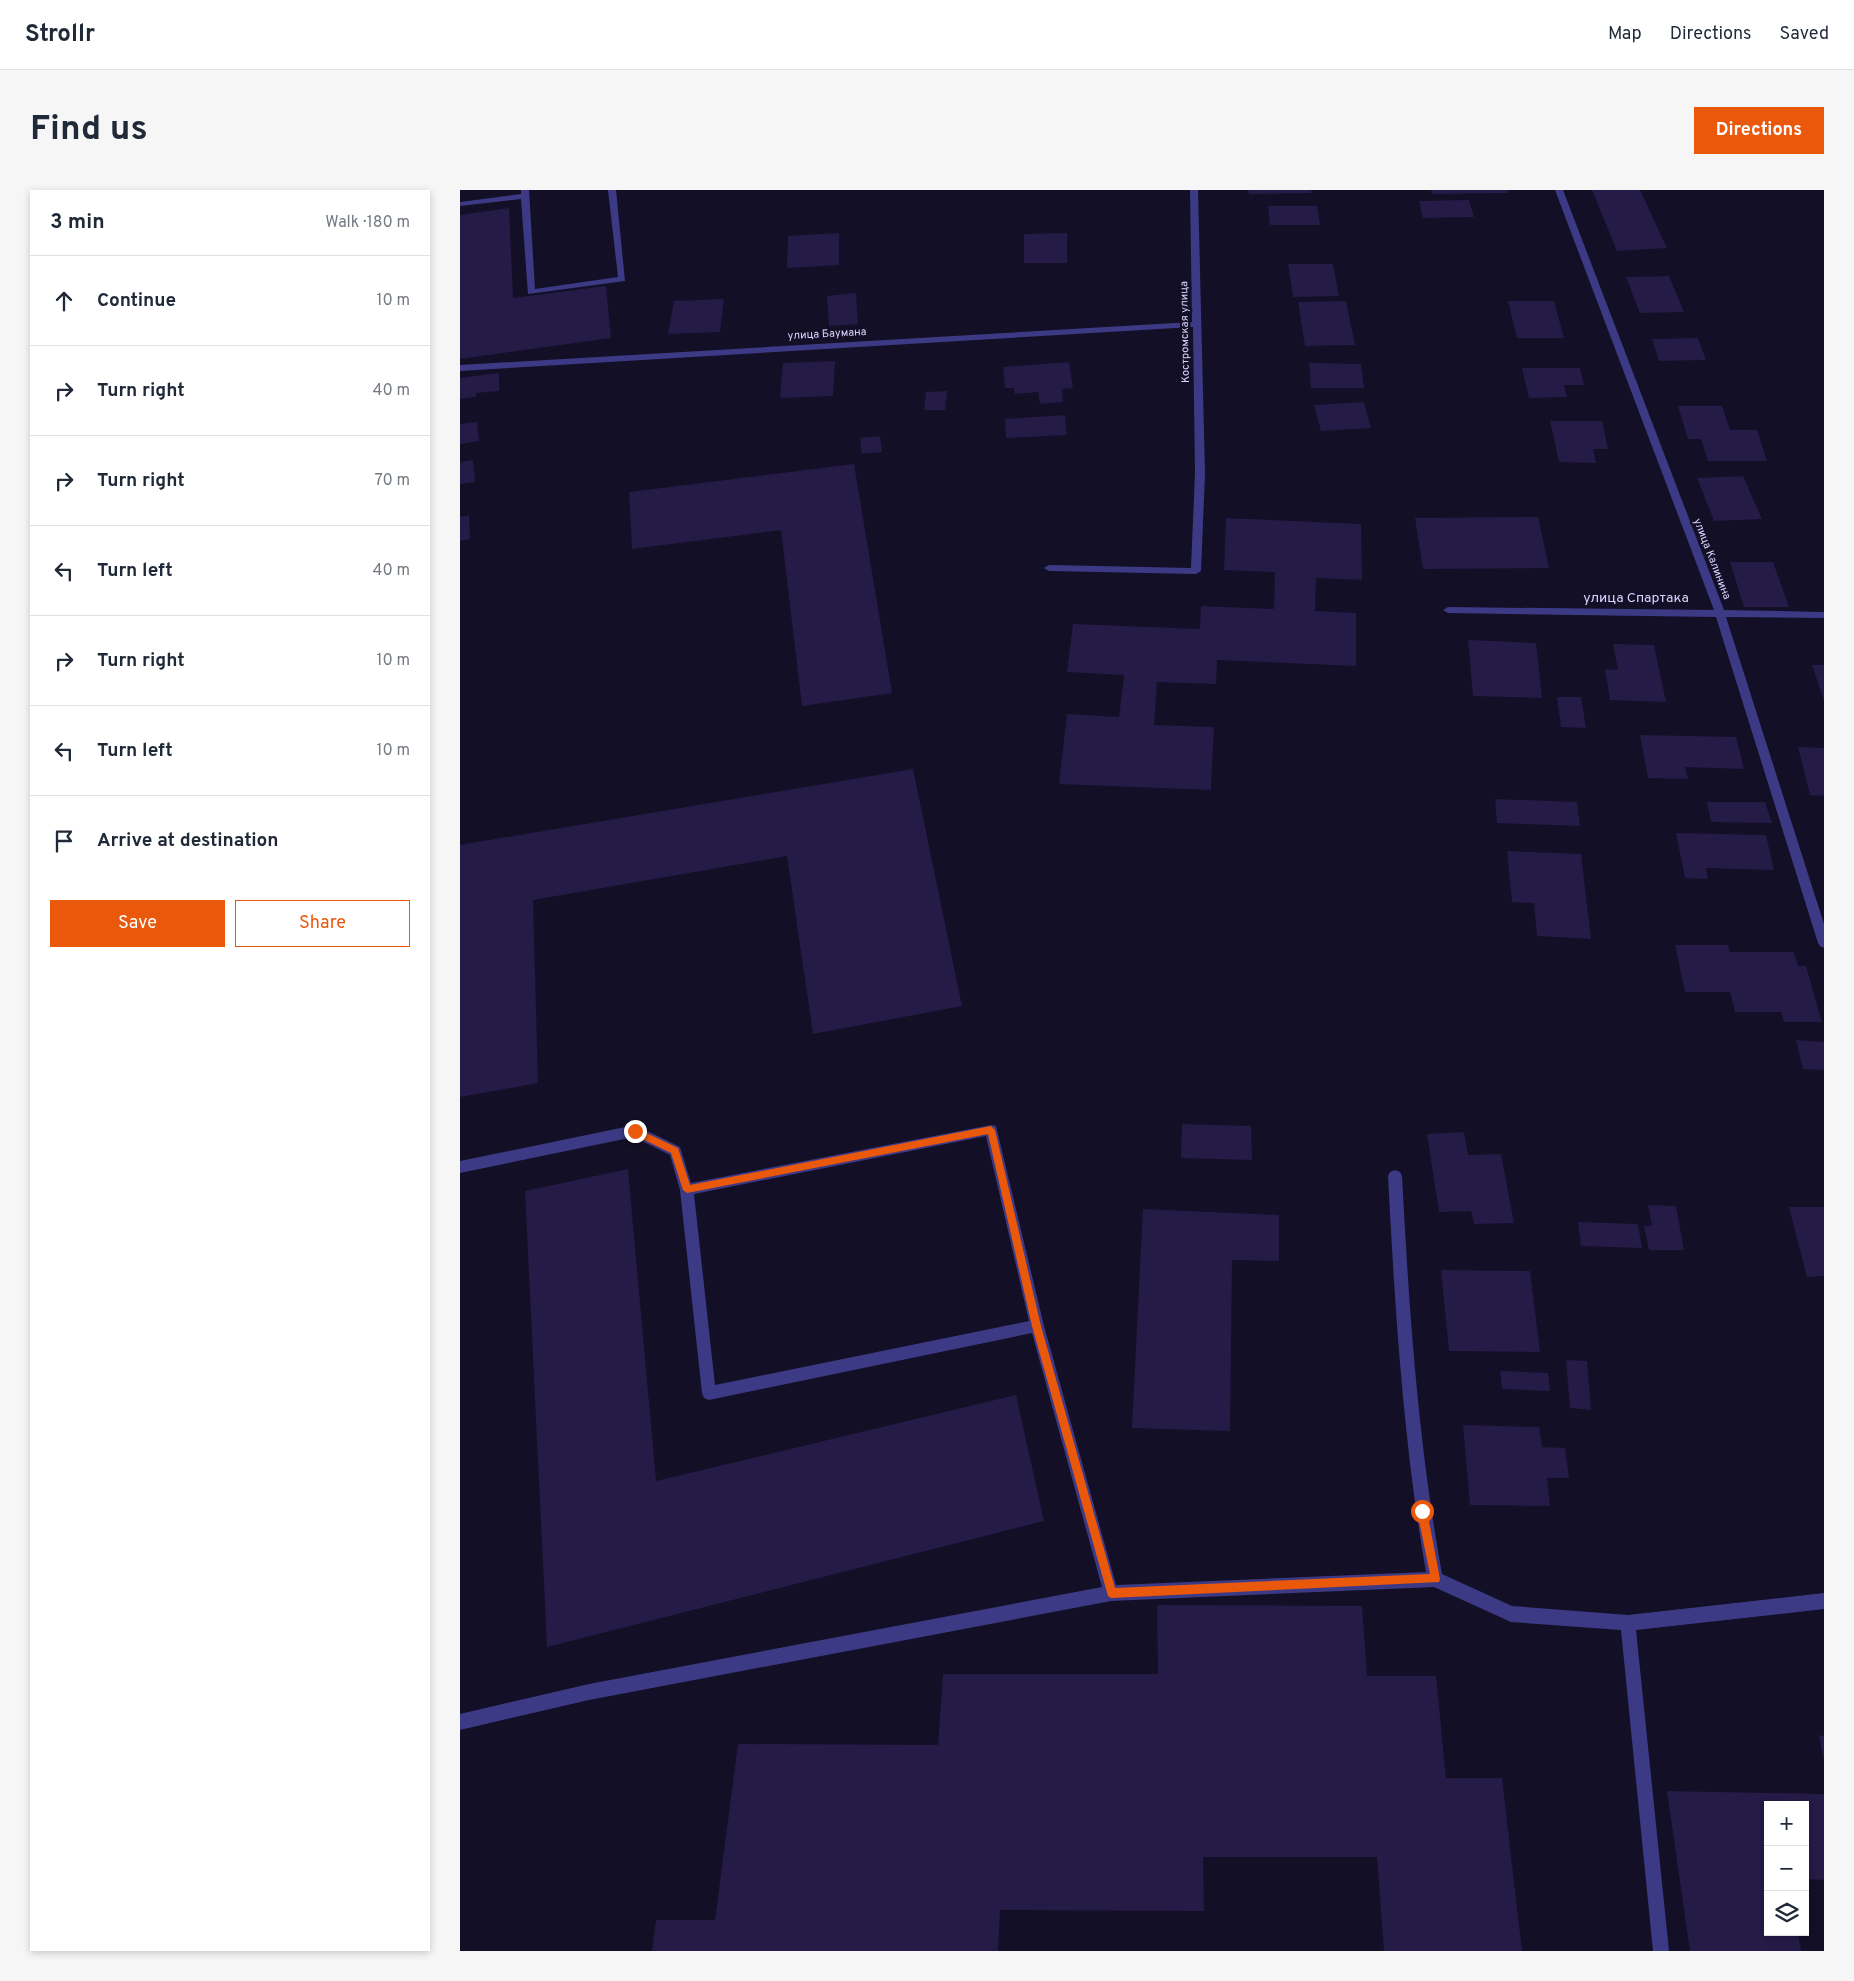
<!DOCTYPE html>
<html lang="en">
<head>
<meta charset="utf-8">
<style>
	:root { --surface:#fff; --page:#f6f6f7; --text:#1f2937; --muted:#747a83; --line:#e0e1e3; --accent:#ea580c }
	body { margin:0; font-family:Overpass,sans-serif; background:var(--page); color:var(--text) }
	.controls { position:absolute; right:15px; bottom:15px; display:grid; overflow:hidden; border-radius:0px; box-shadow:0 2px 8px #0003 }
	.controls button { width:45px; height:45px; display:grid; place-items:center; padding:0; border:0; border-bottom:1px solid var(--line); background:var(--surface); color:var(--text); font:25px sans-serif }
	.stop { position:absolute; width:15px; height:15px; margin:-11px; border:4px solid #ea580c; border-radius:50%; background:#fff }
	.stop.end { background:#ea580c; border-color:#fff; box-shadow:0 1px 5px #0008 }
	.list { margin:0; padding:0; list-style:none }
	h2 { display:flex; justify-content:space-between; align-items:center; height:65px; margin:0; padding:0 20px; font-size:21px }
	h2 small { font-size:16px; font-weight:400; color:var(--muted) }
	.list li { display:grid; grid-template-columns:32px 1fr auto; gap:15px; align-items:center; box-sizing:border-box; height:90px; padding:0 20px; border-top:1px solid var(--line) }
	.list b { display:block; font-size:19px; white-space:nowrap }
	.list em { font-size:16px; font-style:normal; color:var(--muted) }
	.actions { display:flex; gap:10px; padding:15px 20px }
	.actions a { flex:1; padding:11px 0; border:1px solid var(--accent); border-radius:0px; text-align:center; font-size:18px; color:var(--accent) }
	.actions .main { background:var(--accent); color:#fff }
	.icon { flex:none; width:28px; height:28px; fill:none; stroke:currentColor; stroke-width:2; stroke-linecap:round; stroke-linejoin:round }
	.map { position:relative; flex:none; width:1364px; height:1761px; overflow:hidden; border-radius:0px }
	header { display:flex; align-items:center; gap:30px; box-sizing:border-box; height:70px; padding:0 25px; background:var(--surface); border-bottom:1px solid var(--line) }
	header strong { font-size:24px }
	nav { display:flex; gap:28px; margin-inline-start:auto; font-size:18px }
	.intro { display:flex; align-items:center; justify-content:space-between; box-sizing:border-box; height:120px; padding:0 30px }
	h1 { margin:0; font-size:35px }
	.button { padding:12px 22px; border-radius:0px; background:var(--accent); color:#fff; font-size:18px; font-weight:700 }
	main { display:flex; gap:30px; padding:0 30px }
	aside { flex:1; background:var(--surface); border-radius:0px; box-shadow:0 2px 8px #0003 }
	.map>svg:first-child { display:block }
	.building { fill:#241b47 }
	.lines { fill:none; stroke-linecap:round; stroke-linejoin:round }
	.minor { fill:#3d3a85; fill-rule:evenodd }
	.route { fill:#ea580c }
	.labels { text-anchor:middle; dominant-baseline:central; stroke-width:5; stroke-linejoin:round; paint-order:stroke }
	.far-street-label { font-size:11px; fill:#d9d4ff; stroke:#130f26 }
	.street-label { font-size:14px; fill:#d9d4ff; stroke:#130f26 }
</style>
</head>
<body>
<header>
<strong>Strollr</strong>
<nav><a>Map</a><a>Directions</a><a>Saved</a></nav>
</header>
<div class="intro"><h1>Find us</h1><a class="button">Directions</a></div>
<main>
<aside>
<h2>3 min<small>Walk · 180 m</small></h2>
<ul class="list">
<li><svg class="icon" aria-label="ahead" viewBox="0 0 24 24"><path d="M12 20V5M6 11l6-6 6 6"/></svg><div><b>Continue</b></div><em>10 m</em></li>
<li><svg class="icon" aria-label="right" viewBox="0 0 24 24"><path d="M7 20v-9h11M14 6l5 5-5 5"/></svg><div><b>Turn right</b></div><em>40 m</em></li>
<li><svg class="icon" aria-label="right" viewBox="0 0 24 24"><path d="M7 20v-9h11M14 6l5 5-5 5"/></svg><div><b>Turn right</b></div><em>70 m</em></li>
<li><svg class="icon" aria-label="left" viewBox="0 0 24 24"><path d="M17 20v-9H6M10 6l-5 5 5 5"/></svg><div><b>Turn left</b></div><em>40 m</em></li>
<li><svg class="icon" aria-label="right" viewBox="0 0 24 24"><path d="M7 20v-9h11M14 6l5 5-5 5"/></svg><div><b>Turn right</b></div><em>10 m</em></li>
<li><svg class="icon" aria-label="left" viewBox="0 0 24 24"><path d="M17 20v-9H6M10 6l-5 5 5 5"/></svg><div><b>Turn left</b></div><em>10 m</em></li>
<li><svg class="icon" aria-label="arrive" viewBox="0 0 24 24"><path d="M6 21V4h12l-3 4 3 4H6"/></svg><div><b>Arrive at destination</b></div></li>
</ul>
<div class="actions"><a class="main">Save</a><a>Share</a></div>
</aside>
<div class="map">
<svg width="1364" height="1761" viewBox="0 0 1364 1761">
	<rect width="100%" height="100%" fill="#130f26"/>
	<path class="building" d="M788 0H851L852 3 789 4Z
		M971 0H1048L1049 3 972 4Z
		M1132 0H1180L1207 58 1157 61Z
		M1009 10 1014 27 963 28 959 11Z
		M808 16H857L860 35H810Z
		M49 18 53 108 146 96 151 148 0 169V25Z
		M379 43V75L327 78 328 46Z
		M607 43V73H564V44Z
		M828 74H873L879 106 833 107Z
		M1209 86 1224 122 1180 123 1166 87Z
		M396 103 398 134 369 136 367 106Z
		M264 109 260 142 208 144 214 111Z
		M886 111 895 155 845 156 838 112Z
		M1048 111H1094L1104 148H1057Z
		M1238 148 1246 170 1199 171 1192 149Z
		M375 171 373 206 320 208 323 173Z
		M609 172 613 198 602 199 603 212 580 214 578 202 555 204 554 198H545L543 177Z
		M849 173 901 174 904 198H851Z
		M1062 178H1120L1124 195H1104L1107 207 1069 208Z
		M39 183V201L16 203V207L0 209V188Z
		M487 201 485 220H464L466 202Z
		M904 212 911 238 861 241 854 215Z
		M1218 216H1262L1270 240H1297L1307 271H1248L1241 249H1228Z
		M605 225 607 245 546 248 545 229Z
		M1090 231H1142L1148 259H1133L1136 273 1099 272Z
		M17 232 19 251 0 254V234Z
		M420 246 422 262 402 264 400 248Z
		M13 270 15 292 0 294V272Z
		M394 274 432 503 342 516 321 340 172 359 169 302Z
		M1283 286 1302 329 1254 331 1237 288Z
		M9 325 10 349 0 351V327Z
		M1078 327 1089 378 963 379 955 328Z
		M766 328 901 334 902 390 856 388 855 421 896 423V476L757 470 756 494 697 492 694 535 754 537 751 600 599 594 607 524 659 527 664 485 607 482 613 434 740 439 741 416 814 419 815 382 764 380Z
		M1270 372H1313L1329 417H1284Z
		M1008 450 1076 453 1082 508 1013 506Z
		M1153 454 1194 455 1206 512 1150 510 1145 479 1158 480Z
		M1352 475H1364V511Z
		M1097 507H1121L1126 538 1101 537Z
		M1180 545 1276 547 1284 579 1225 577 1228 589 1188 588Z
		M1338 557 1364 558V606L1350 605Z
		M453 579 502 816 353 844 327 666 73 710 78 893 0 907V655Z
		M1035 609 1117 612 1120 636 1037 633Z
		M1247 612H1305L1312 633 1251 632Z
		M1216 643 1306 645 1314 680 1246 678 1248 689 1225 688Z
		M1047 661 1121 664 1131 749 1077 746 1074 713 1052 712Z
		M1215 755H1268L1270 762H1334L1338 776H1346L1362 832H1324L1321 822H1275L1270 802H1225Z
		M1336 850 1364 852V880L1343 879Z
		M722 934 791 936 792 970 721 968Z
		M1004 942 1008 965 1041 964 1054 1033 1014 1034 1011 1021 979 1022 967 944Z
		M168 979 196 1291 556 1205 584 1331 87 1457 65 1001Z
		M1188 1015 1216 1016 1224 1060H1189L1184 1036H1192Z
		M1329 1017H1364V1086L1347 1087Z
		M683 1019 819 1025V1071L772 1070 770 1241 672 1238Z
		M1118 1032 1178 1034 1182 1058 1121 1056Z
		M981 1080 1070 1081 1080 1162 989 1161Z
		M1106 1170 1127 1171 1131 1220 1110 1218Z
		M1040 1181 1088 1183 1090 1201 1042 1199Z
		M1003 1235 1079 1237 1082 1257 1105 1258 1109 1288H1087L1090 1316 1010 1315Z
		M697 1415 902 1416 907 1486H976L986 1588H1042L1062 1761H924L917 1667H743L744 1721 540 1720 538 1761H192L196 1730H255L278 1554 478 1555 483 1484H698Z
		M1359 1545 1364 1546V1568H1363Z
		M1207 1601 1364 1604V1690L1345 1689V1615H1308V1742H1338L1341 1761H1230Z"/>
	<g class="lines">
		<path class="minor" d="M61 0H69L75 99 158 87 148 0H156L165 91 68 104 61 9 0 16V12L61 4Z
			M730 0H738L745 283 741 381 736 384 589 381 584 378 589 375 731 378 735 283 733 137 0 181V175L732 132Z
			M1095 0H1103L1264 420 1364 422V428L1266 427 1364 734V758L1360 756 1358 753 1256 427 988 423 983 420 988 417 1254 420Z
			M175 935 220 957 231 993 531 935 536 936 584 1136 656 1395 966 1382C943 1251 935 1119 928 986L930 982 935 980 940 982 942 986C949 1120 958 1252 982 1384L1052 1416 1168 1425 1364 1403V1419L1176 1440 1209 1761H1193L1161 1440 1051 1432 974 1397 651 1411 129 1510 0 1540V1524L129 1494 642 1397 572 1143 249 1210 244 1208 242 1203 220 1000 210 965 174 947 0 983V971ZM526 946 569 1131 255 1195 234 1004Z"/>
	</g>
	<path class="route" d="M531 936 535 940 581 1136 655 1398 970 1384 957 1321 962 1317 967 1321 980 1389 979 1392 651 1408 648 1406 572 1136 528 944 227 1003 223 1000 211 963 172 944 171 941 175 938 178 939 218 958 230 995Z"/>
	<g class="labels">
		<g class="far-street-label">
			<text transform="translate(725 142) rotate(-91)">Костромская улица</text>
			<text transform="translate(367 144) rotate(-3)">улица Баумана</text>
			<text transform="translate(1252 369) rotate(69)">улица Калинина</text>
		</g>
		<g class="street-label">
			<text x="1176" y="408">улица Спартака</text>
		</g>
	</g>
</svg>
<div class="controls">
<button>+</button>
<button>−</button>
<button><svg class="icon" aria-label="layers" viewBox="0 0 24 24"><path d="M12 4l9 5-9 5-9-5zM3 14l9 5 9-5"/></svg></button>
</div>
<div class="stop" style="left:962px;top:1321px"></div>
<div class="stop end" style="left:175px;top:941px"></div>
</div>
</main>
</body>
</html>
